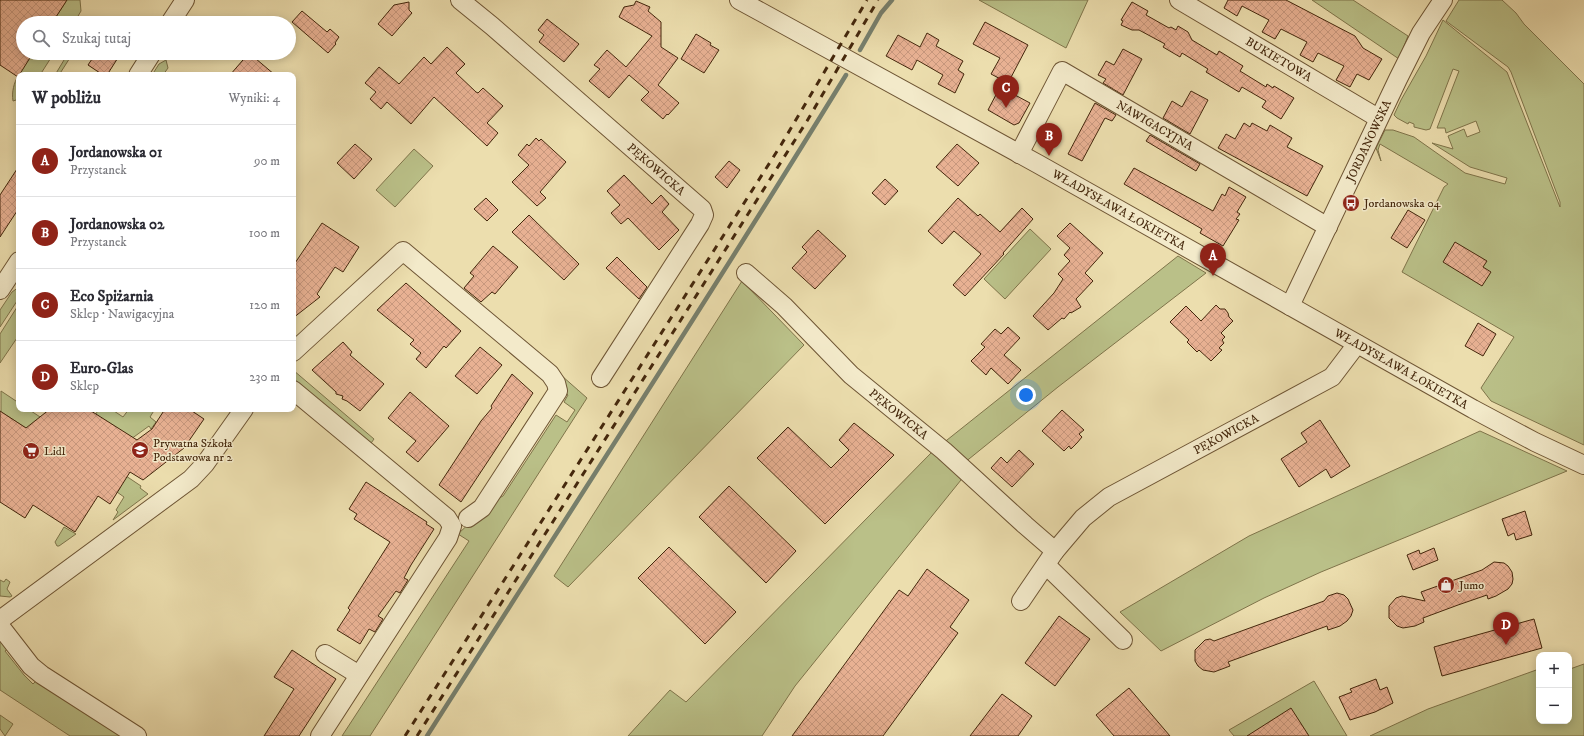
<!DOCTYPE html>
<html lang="pl">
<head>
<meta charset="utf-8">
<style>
	:root { --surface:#fff; --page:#f2f2f3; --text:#2b2b33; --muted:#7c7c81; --line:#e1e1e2; --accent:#8f2418 }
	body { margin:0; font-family:"IM FELL DW Pica",serif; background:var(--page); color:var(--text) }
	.controls { position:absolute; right:12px; bottom:12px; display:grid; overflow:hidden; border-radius:8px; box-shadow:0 2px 10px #0003 }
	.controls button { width:36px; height:36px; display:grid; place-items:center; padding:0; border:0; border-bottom:1px solid var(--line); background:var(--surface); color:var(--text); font:20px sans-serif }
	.you { position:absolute; left:1026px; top:395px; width:14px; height:14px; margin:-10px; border:3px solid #fff; border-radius:50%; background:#1a73e8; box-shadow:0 0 0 6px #1a73e833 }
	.badge { display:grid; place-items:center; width:26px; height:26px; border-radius:50%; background:var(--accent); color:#fff; font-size:13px; font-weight:700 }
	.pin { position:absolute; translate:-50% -33px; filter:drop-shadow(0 1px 2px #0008) }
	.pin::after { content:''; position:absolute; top:21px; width:14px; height:12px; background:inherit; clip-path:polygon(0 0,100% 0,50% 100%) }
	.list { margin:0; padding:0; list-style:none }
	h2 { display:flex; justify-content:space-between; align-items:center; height:52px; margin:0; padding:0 16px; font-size:17px }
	h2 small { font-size:13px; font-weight:400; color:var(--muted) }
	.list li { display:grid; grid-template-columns:26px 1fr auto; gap:12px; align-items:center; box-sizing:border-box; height:72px; padding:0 16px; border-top:1px solid var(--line) }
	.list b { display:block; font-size:15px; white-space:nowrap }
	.list p { margin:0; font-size:13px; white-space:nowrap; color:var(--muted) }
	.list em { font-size:13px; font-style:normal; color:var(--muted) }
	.icon { flex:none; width:22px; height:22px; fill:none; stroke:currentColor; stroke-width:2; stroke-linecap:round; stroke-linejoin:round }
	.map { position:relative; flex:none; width:1584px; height:736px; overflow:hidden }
	.search { position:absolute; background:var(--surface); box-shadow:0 2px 10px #0003; left:16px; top:16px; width:280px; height:44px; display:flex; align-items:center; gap:10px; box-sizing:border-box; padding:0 14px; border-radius:22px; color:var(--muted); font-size:15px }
	.panel { position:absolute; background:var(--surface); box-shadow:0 2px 10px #0003; left:16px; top:72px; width:280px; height:340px; border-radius:8px }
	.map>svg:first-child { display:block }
	.grass { fill:#bac088; stroke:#7f744a }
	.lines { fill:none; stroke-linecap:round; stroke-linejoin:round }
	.stream { stroke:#77806e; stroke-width:4.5 }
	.building { fill:url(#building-cross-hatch); stroke:#44270c }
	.minor-casing { stroke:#6e5534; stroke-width:20 }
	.minor { stroke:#f3eaca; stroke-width:18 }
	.rail { stroke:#44270c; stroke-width:3; stroke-dasharray:7 7; stroke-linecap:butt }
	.labels { text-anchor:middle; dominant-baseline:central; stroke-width:3; stroke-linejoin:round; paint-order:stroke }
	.street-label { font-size:12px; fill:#44270c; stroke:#f3eaca }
	.poi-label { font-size:12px; fill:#44270c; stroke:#f3eaca; text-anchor:start }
</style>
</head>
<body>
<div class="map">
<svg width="1584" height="736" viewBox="0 0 1584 736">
	<defs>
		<pattern id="building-cross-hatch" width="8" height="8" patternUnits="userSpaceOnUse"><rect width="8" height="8" fill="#e8b193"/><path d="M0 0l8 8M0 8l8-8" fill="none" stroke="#c8987e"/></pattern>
	</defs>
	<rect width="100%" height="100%" fill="#ecdeae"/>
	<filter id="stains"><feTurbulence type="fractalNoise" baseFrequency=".005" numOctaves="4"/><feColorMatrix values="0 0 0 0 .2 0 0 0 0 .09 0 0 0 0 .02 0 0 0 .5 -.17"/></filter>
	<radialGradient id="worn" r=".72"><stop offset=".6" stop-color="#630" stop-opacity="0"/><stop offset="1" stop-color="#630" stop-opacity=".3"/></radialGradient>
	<path class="grass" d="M61 0H80L81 11 74 23H52L65 3Z
		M979 0H1088L1066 48Z
		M1312 0H1353L1408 36 1399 59Z
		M1459 0H1502L1516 13 1524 24 1584 84V445L1491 401 1481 388 1514 337 1402 272 1444 187 1448 184 1380 144 1378 150 1381 161 1376 148 1385 130H1393L1414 137 1465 173 1505 184 1507 178 1470 167 1432 143 1453 149 1448 136 1464 129 1467 137 1480 132 1476 121 1446 133 1445 128H1437L1459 71 1453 69 1430 129 1426 130 1414 127V124L1409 122 1408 124 1397 118 1394 115 1401 100 1426 56 1443 20 1507 72 1560 207V202L1511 72 1508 67 1446 21Z
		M33 53H54L40 75H19V99L13 101C10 82 23 68 33 53Z
		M66 53H73L59 75H55L67 55Z
		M166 60 168 68 163 75H152L159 64Z
		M414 149 433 166 395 207 376 190Z
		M1030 229 1051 249 1005 299 984 279Z
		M1178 256 1206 273 1058 387 964 463 942 444Z
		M742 281 804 345 568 587 554 576Z
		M19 287V298L0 327V310L12 292Z
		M19 304V335L0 363V334Z
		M293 370 374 439 369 446 293 382Z
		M562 376 587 398 370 736H342L469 541 458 534 493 501 503 496 556 415 567 422 575 410 564 402 568 395 564 392Z
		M1 391 19 403V409H28L78 442 99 409H111L123 417 129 409H155L150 417 156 422 151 429 149 426 102 460 141 486 140 488 148 494 113 520 118 512 116 510 124 497 117 492 120 488 1 412Z
		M1480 431 1567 471 1321 572 1264 598 1161 651 1120 612 1249 536Z
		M932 452 965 475 795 686 762 736H628L670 690 686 702Z
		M64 527 76 534 59 546H57L55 542Z
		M6 579 10 582 7 589 12 596 10 597 0 596V580L4 582Z
		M0 637 9 648 5 651 24 675 33 684 38 679 126 736H70L0 690Z
		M1584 664V736H1370L1428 709 1539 669V721H1569V668L1570 669Z
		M1314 681 1347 736H1234L1229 730Z
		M0 715 13 724 5 736 0 729Z"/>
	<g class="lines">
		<path class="stream" d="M860 50 881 13 892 0
			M427 736C567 516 710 297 846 75"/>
	</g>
	<path class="building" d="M0 0H67L52 23H23V53H33L18 77 0 65Z
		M1228 0H1286L1355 36 1363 48 1382 59 1369 80 1357 74 1350 87 1336 80 1344 66 1318 53 1313 62 1300 55 1307 42 1281 29 1275 39 1262 32 1269 20 1242 6 1237 16 1224 8Z
		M636 1 650 7 648 11 661 22V47L678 58 658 85 679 103 668 115 667 114 663 119 641 100 649 92 629 75 609 98 589 81 600 69 594 65 607 50 626 67 652 36 619 17 624 7 634 5Z
		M409 2V10L412 13 392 36 378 24 394 5Z
		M1132 2 1148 11 1146 15 1169 28 1171 27 1176 30 1178 26 1188 32 1192 40 1217 55 1219 51 1243 66 1240 71 1266 87 1267 84 1273 88 1274 86 1294 98 1281 119 1262 107 1266 101 1242 87 1239 92 1206 72 1208 69 1182 53 1180 57 1163 47 1165 44 1139 30H1132L1121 25 1123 21 1121 20Z
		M302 11 327 32 330 29 339 37 335 43 336 44 328 53 292 22Z
		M547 19 579 44 564 62 539 42 544 35 538 30Z
		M985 22 1028 45 1008 83 991 74 1000 58 973 44Z
		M927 33 939 40 936 46 963 61 958 70 964 74 955 93 938 84 943 75 917 60 912 70 886 56 898 35 920 47Z
		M696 34 711 43 710 45 719 50 704 73 681 59Z
		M447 47 465 64 456 73 476 92 478 93 483 88 503 106 487 123 498 133 487 146 434 97 411 124 387 102 381 109 370 99 376 92 365 83 379 67 399 84 424 57 431 64Z
		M1123 49 1142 59 1123 95 1103 83 1106 79 1098 75 1106 61 1114 65Z
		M96 53H121L107 75H103L88 65Z
		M249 53 275 75H230Z
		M1000 87 1030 103 1019 123 1014 125 988 110Z
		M1191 91 1208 100 1190 134 1163 118 1172 101 1182 107Z
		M1095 103 1116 115 1112 121 1105 118 1082 161 1068 154Z
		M1244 123 1250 127 1252 123 1267 131 1270 125 1292 138 1287 147 1323 166 1307 196 1218 148 1226 134 1235 139Z
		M1150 135 1200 164 1196 171 1146 141Z
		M536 138 539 141 541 139 566 162 540 192 546 198 537 206 512 182 529 165 518 155 527 144 529 146Z
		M355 144 372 159 354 179 337 163Z
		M957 144 979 163 958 186 936 167Z
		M729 161 740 170 727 188 715 177Z
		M19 166V208L0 237V195Z
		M1134 168 1213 211 1222 194 1225 196 1229 187 1246 197 1237 212 1240 214 1236 219 1239 220 1223 246 1200 233 1202 229 1124 184Z
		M624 175 652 204 661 195 669 204 662 212 679 230 659 250 628 218 621 224 611 213 620 205 607 191Z
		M885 179 898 191 885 205 872 193Z
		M486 198 498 210 487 221 474 209Z
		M958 198 978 216 980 214 1000 232 1022 208 1033 219 1003 253 1004 254 965 296 953 285 981 254 954 231 942 244 928 231Z
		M1408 210 1425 220 1407 248 1391 238Z
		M529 215 579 264 564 280 512 232Z
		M322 223 359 247 343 272 335 267 317 294 320 297 293 318V266Z
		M1070 223 1103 253 1085 273 1093 281 1076 299 1081 307 1071 313 1070 312 1064 319 1062 318 1048 330 1033 316 1054 293 1063 279 1058 274 1070 261 1064 255 1070 248 1057 236Z
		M818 230 846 256 815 289 792 268 807 252 802 247Z
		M1455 242 1487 261 1483 267 1491 272 1482 286 1443 262Z
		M493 246 518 267 495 294 492 292 481 302 464 288 474 276 470 273Z
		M617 257 647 287 639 299 606 268Z
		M406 283 461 331 446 348 444 346 426 368 416 359 421 353 410 344 414 340 377 310Z
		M1216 305 1220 309H1225L1228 313 1229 317 1233 321 1221 333 1225 337 1222 340 1224 343 1219 348 1222 350 1211 361 1199 350 1197 352 1187 342 1189 340 1170 322 1186 306 1201 321Z
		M1478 323 1496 334 1483 356 1465 346Z
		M1008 327 1020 338 1004 355 1021 370 1008 384 991 368 986 375 971 361 985 347 981 344 995 329 1001 334Z
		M343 342 352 352 350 355 384 384 360 411 347 401 342 399 343 396 336 394V392L312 370Z
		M480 347 502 365 477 394 455 376Z
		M512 374 533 393 461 502 439 485 481 421 492 408 491 406Z
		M410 392 449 426 418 462 406 452 416 441 388 418Z
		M50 409H88L137 440 152 429 165 409H189L204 419 184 448 143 480 130 472 110 504 98 496 75 532 33 505 25 518 0 502V411L26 428Z
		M1062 410 1084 430 1079 434 1082 437 1077 443 1071 449 1069 446 1064 451 1042 431Z
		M1320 420 1350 466 1331 478 1326 469 1299 487 1281 459 1307 442 1301 433Z
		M854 423 894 455 825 524 757 458 788 427 831 468 849 450 839 440Z
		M1019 450 1034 464 1012 487 991 468 1001 457 1007 463Z
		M366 482 427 522 426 524 434 529 411 565 404 578 408 580 400 593 396 591 378 616 383 619 375 632 369 629 360 644 337 630 350 610 348 608 390 542 354 519 357 514 349 509Z
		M729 486 796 551 766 583 699 517Z
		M1525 511 1532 535 1516 540 1514 533 1508 536 1502 519Z
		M669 547 736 612 705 644 638 578Z
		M1434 548 1438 560 1413 570 1407 555 1419 550 1420 554Z
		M1494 562 1504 563 1508 566 1512 572 1513 579 1512 584 1508 589 1496 596 1488 599 1487 595 1458 605 1423 618 1424 622 1415 626 1403 628 1397 626 1389 618V606L1396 598 1402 596 1425 601 1421 592 1482 570Z
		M927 569 969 600 950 627 958 633 883 736H792L899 590 908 596Z
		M1337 593 1344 595 1348 599 1353 610 1351 616 1347 621 1340 626 1328 630 1327 626 1228 662 1230 666 1214 672 1203 670 1198 666 1195 661V650L1205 640 1210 639 1214 641 1324 601 1328 596Z
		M1059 616 1090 639 1055 686 1025 663Z
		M1534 619 1542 648 1442 676 1434 647Z
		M292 650 336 679 299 736H264L294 689 274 677Z
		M1376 679 1380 690 1387 687 1393 703 1375 712 1350 720 1339 697 1352 692 1350 689Z
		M1129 688 1170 736H1114L1096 715Z
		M1002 694 1032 716 1018 736H970Z
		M1291 708 1309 736H1247Z"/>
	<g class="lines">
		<g class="minor-casing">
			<g id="minor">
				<path id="s1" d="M460 0 492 26 702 209 704 215 700 224 601 378"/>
				<path id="s2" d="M739 0 1038 164 1473 409 1535 442 1584 465"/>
				<path id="s3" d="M1179 0 1378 118"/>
				<path d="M170 23 185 0"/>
				<path d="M138 75 152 53"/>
				<path id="s4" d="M1019 154 1062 71 1328 227"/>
				<path id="s5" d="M746 273 784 306 851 375 944 451 1025 525 1055 551"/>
				<path d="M0 290 19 261"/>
				<path id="s6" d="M1290 306 1398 79 1421 33 1443 0"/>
				<path d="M293 352 403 251 550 374 556 383 558 391 482 508 468 518"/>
				<path d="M293 390 447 518 452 526 448 538 320 736"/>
				<path d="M1046 565 1123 640"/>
				<path id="s7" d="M1021 601 1055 551 1083 518 1109 497 1332 377 1357 344"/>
				<path d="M0 620 191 479 205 464 244 409"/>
				<path d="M0 626 31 666 42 675 137 736"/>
				<path d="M325 654 359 675"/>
			</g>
		</g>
		<use href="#minor" class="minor"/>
		<path class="rail" d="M405 736 781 145 867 0
			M417 736 807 121 878 0"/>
	</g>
	<defs>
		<g id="bus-disc" transform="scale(0.9)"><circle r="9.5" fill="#8f2418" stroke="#f3eaca"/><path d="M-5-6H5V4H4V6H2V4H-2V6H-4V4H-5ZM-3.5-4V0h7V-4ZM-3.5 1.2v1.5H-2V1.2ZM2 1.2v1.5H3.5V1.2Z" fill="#fff"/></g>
		<g id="school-disc" transform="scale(0.9)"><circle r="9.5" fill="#8f2418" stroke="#f3eaca"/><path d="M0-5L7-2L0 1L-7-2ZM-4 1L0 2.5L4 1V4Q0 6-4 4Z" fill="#fff"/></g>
		<g id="supermarket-disc" transform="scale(0.9)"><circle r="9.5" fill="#8f2418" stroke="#f3eaca"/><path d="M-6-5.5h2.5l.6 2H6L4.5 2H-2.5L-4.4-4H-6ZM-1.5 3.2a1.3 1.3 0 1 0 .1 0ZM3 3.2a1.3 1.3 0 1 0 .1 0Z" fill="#fff"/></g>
		<g id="shop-disc" transform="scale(0.9)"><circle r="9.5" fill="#8f2418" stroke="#f3eaca"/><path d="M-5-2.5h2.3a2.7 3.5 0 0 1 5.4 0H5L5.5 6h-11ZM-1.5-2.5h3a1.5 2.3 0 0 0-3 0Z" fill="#fff"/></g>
	</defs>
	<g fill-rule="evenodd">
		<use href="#bus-disc" x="1351" y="203"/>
		<use href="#school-disc" x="140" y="450"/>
		<use href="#supermarket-disc" x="31" y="451"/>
		<use href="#shop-disc" x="1446" y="585"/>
	</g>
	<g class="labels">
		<g class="street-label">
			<text stroke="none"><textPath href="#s3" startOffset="116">BUKIETOWA</textPath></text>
			<text stroke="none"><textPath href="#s4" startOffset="201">NAWIGACYJNA</textPath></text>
			<text stroke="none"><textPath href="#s6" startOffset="183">JORDANOWSKA</textPath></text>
			<text stroke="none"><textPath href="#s1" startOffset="259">PĘKOWICKA</textPath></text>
			<text stroke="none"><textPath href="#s2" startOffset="434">WŁADYSŁAWA ŁOKIETKA</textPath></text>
			<text stroke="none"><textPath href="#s2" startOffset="758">WŁADYSŁAWA ŁOKIETKA</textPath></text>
			<text stroke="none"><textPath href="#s5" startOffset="208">PĘKOWICKA</textPath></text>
			<text stroke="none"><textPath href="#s7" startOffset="270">PĘKOWICKA</textPath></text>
		</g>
		<g class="poi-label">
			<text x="1364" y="203">Jordanowska 04</text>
			<text x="153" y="443">Prywatna Szkoła<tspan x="153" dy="14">Podstawowa nr 2</tspan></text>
			<text x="44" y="451">Lidl</text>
			<text x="1459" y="585">Jumo</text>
		</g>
	</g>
	<rect width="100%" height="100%" filter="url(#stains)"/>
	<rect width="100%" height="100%" fill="url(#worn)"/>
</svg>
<div class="controls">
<button>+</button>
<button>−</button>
</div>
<div class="you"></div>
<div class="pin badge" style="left:1213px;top:276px">A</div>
<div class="pin badge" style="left:1049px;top:156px">B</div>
<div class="pin badge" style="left:1006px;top:108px">C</div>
<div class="pin badge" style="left:1506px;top:645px">D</div>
<div class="search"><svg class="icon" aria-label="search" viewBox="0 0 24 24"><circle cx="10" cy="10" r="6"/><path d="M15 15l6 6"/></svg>Szukaj tutaj</div>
<section class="panel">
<h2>W pobliżu<small>Wyniki: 4</small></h2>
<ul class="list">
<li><span class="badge">A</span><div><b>Jordanowska 01</b><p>Przystanek</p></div><em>90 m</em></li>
<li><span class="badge">B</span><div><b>Jordanowska 02</b><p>Przystanek</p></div><em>100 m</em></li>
<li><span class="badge">C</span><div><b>Eco Spiżarnia</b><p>Sklep · Nawigacyjna</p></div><em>120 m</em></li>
<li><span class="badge">D</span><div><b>Euro-Glas</b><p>Sklep</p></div><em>230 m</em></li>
</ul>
</section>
</div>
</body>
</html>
